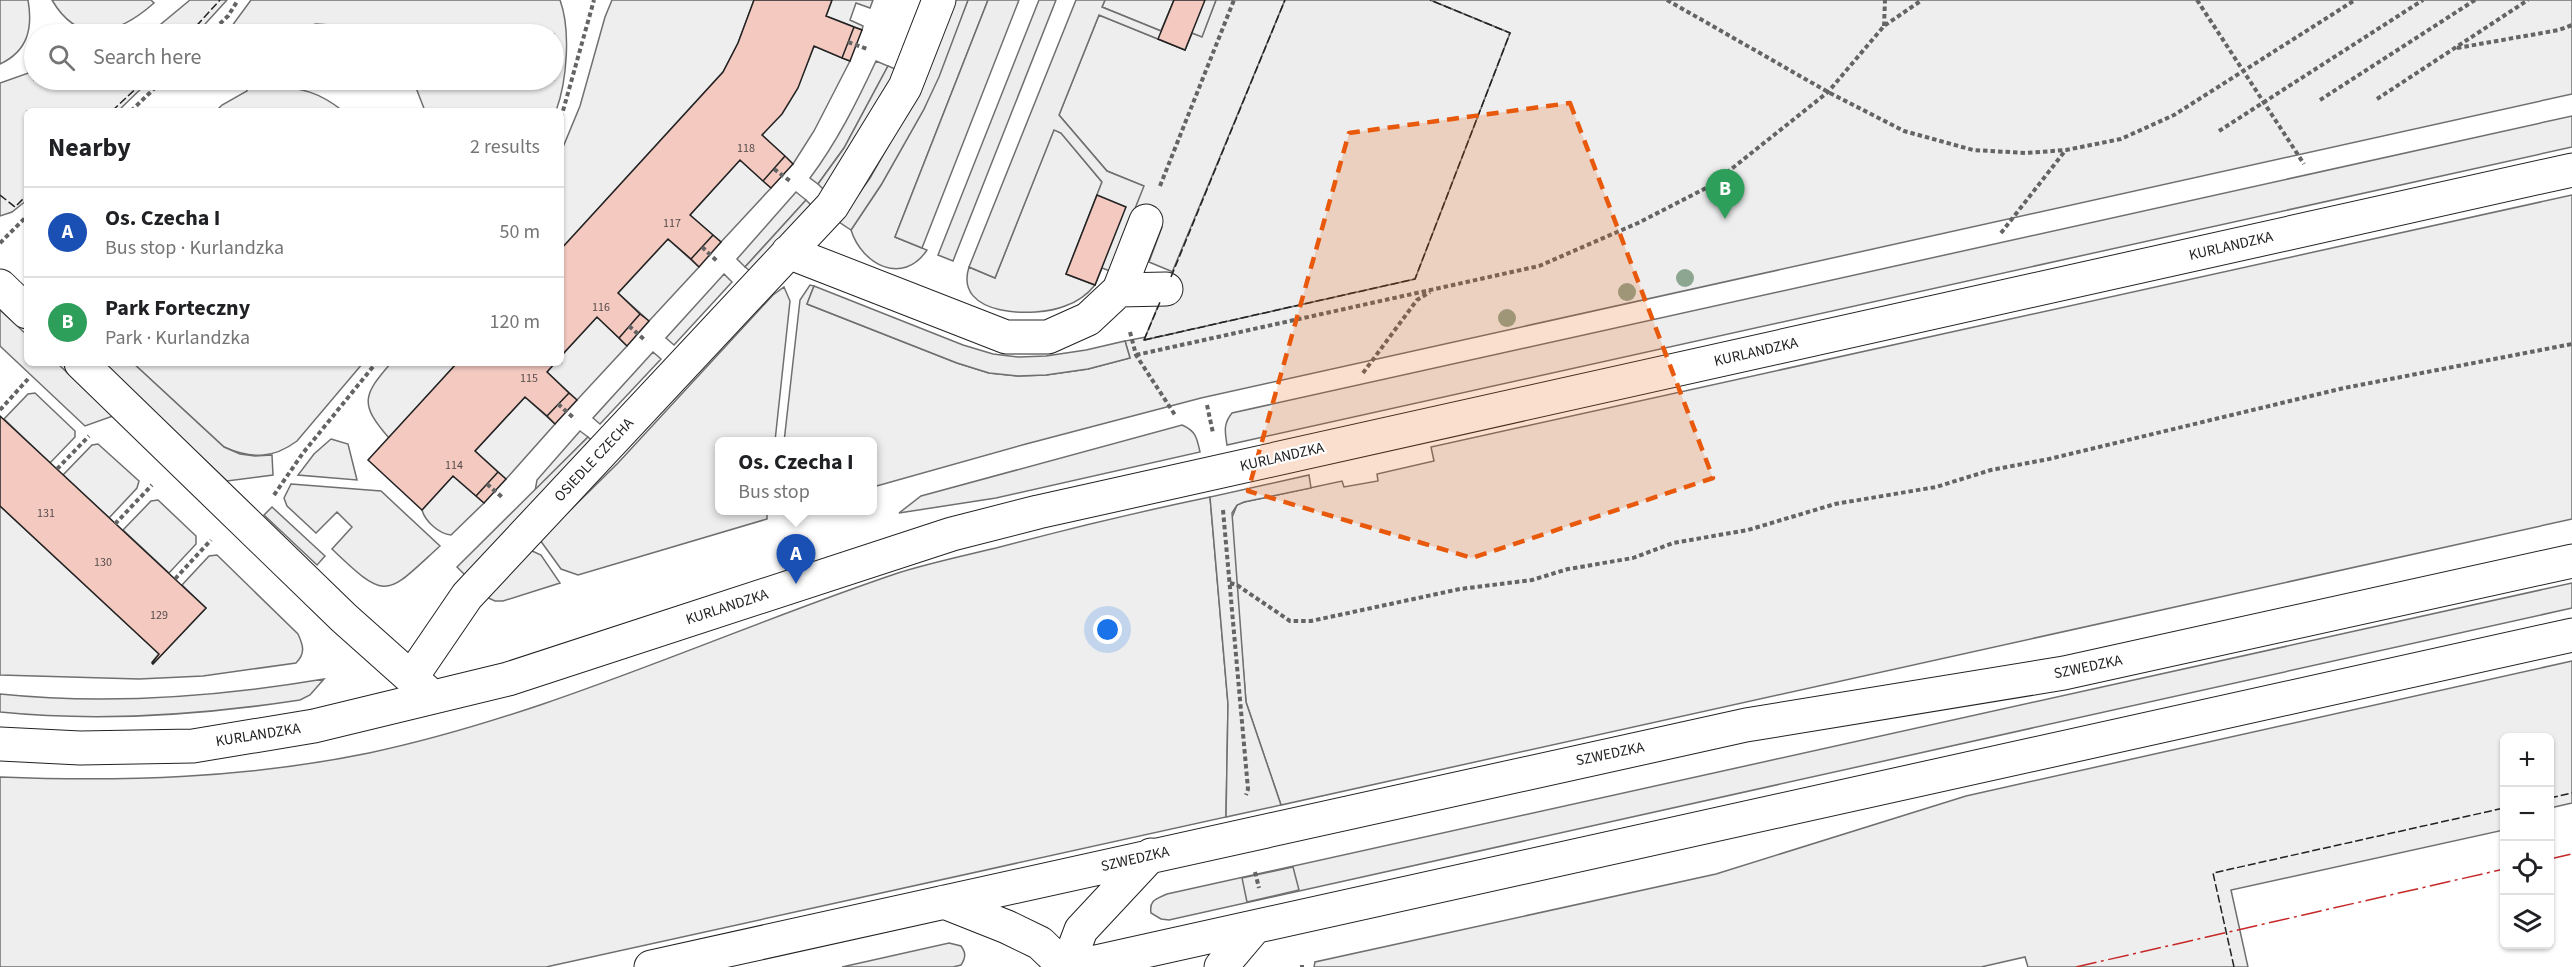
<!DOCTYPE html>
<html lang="en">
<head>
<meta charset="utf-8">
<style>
	:root { --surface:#fff; --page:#f6f6f6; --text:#202124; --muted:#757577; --line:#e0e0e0; --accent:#c62828 }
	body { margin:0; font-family:"Source Sans 3",sans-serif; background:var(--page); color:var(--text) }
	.controls { position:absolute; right:18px; bottom:18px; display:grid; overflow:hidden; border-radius:9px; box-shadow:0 2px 4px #0004 }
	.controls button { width:54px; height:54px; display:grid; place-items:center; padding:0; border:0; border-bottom:2px solid var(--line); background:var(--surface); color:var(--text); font:30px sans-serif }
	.you { position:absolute; left:1108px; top:630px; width:21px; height:21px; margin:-15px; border:4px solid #fff; border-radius:50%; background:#1a73e8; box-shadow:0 0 0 9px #1a73e833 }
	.badge { display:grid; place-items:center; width:39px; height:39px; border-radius:50%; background:var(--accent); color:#fff; font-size:20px; font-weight:700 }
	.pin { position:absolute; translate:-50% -50px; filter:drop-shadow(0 2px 3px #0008) }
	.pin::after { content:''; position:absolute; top:32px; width:21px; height:18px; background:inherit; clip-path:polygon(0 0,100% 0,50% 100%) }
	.popup { position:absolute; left:715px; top:437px; width:162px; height:78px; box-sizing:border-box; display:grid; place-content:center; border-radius:9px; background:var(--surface); filter:drop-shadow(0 2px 4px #0005); font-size:20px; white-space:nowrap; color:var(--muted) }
	.popup b { font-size:22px; color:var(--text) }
	.popup::after { content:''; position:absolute; left:50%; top:100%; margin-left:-12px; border:12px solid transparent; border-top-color:var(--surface) }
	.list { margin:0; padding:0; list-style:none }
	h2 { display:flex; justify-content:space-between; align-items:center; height:78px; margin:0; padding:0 24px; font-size:26px }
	h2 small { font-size:20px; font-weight:400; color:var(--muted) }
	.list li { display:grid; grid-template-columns:39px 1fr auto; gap:18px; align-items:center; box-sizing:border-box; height:90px; padding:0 24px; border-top:2px solid var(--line) }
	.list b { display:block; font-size:22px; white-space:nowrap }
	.list p { margin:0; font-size:20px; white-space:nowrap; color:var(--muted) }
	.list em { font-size:20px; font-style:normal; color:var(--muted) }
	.icon { flex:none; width:33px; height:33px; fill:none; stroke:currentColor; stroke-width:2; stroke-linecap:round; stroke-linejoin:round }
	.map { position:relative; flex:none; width:2572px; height:967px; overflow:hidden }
	.search { position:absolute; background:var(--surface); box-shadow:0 2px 4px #0004; left:24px; top:24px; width:540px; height:66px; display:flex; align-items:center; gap:15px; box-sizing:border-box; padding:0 21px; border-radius:33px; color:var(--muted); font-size:22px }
	.panel { position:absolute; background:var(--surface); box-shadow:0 2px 4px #0004; left:24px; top:108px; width:540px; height:258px; border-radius:9px }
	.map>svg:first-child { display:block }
	.green { fill:#eee; stroke:#6f6f6f; stroke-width:1.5 }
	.parking { fill:#ededed; stroke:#6f6f6f; stroke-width:1.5 }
	.building { fill:#f3c9c0; stroke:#222; stroke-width:1.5 }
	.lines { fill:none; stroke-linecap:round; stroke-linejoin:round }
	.minor-casing { stroke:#222; stroke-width:35 }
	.path { stroke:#646464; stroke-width:4; stroke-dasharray:4.5 3; stroke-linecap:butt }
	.minor { stroke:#fff; stroke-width:33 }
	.fence { stroke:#222; stroke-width:1.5; stroke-dasharray:8 3; stroke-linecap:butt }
	.power { stroke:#c62828; stroke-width:1.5; stroke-dasharray:21 4.5 3 4.5; stroke-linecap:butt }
	.tree { fill:#8da692 }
	.marked { fill:#e8590c; fill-opacity:0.2; stroke:#e8590c; stroke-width:4.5; stroke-dasharray:12 8; stroke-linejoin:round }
	.labels { text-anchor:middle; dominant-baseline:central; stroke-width:4.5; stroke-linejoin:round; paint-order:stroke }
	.number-label { font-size:12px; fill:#564c4a }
	.street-label { font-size:15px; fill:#222; stroke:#fff }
</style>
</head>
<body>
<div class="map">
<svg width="2572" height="967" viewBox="0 0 2572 967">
	<rect width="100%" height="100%" fill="#fff"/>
	<path class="green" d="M0 0H28C33 28 28 51 0 64Z
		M52 0H151L154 3C120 33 80 48 52 0Z
		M190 0H227L196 34H149Z
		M251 0H560C571 30 567 81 556 111H425L413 80H554V34H368L346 26 316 24 295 29 285 34H226Z
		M612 0H754L738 43 723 72 561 249V152L580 106 605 17Z
		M832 0H873L870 8 856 3 850 20 863 26 862 30 826 16Z
		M968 0H988L895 237 927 250C903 286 862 265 851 230L881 185 924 109Z
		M1105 0H1174L1161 31 1102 7Z
		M1216 0H1285L1173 272 1149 262 1162 227 1132 216 1143 186 1107 171 1059 115 1099 15 1185 50 1192 33 1202 36Z
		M1430 0H2572V94L1201 398 1026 444 873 487 872 442H784L800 300 810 285 814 286 807 304 957 363 989 373 1018 376 1046 375 1088 369 1130 358 1125 341 1146 337 1145 340 1415 278 1510 33Z
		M814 46 850 61 814 131 793 164 762 135C789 105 800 84 814 46Z
		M876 61 888 66 844 148 818 184 810 178C837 142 857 102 876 61Z
		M34 71V80H150L118 111H27V200L12 212 0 216V83Z
		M244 80H266L272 86C302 88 319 92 343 111H216L222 105 247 91Z
		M2572 116V147L1227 445C1225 432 1223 424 1232 413Z
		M1054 129 1061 133 1102 182 1067 274 1095 285C1087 295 1077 302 1065 306 1036 318 953 317 969 267L995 278Z
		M740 160 771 188 721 242 690 215Z
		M796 192 806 200 745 267 737 259Z
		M2572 195V519L1281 805 1246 702 1231 520 1237 505 1244 502 1342 481 1344 487 1378 481 1377 474 1434 461 1431 447Z
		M668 239 699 267 649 321 618 293Z
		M724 274 732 282 674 345 666 338Z
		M784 287 790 301 775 441 720 442V510L767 511V519L578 575 561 569 540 540 618 463 773 295Z
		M597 317 627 346 577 400 547 372 555 363H561V356Z
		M653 352 661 359 600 424 593 418Z
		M133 363H363L297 441C273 459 251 459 224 447Z
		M391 363H457L389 438C359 404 363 395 391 363Z
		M35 393 75 431V437L50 463 4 419 28 394Z
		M525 397 555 424 506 479 475 451Z
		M1182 425C1196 431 1197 438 1200 452L996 498 899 513 921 496Z
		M580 431 588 437 535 491 537 480Z
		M331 439 348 444 357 480 298 475 314 454Z
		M98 444 139 481 137 488 109 518 63 475 92 445Z
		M453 476 484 503 451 535C439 534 425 521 422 510Z
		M291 484 381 491 440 546C386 595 388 603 332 549L352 527 337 512 316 533 287 506 284 498Z
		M1210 497 1228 704 1226 817 546 967H0V777C124 782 247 778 369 753 552 714 722 632 898 573 930 563 963 556 996 548 1067 529 1138 512 1210 497Z
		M158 500 196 536V544L169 573 123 530 151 501Z
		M0 506 159 654 152 662 153 664 206 608 182 585 209 556 217 555 298 634C303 645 306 653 296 663L203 676 139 679 0 675Z
		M530 550 541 555 560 583 503 601H495L484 596Z
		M2572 583V608L1169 920 1161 919 1151 913C1149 900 1156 899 1167 894Z
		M2572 661V803L2550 808V738H2504V830L2231 890 2248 967H2028L2025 957 1981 967H1314L1315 962 1716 874 1966 796Z
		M324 679 310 695 300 700C202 715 99 722 0 712V694C108 705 217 697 324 679Z
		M949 943 961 946C966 953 966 957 961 965L953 967H842Z"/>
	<path class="parking" d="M954 0H968L939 77 924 109 881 185 851 230 839 222 870 178 912 104Z
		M988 0H1019L922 248 895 237Z
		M1039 0H1056L953 261 938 255Z
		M1076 0H1105L1102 7 1161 31 1174 0H1216L1202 37 1192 33 1185 50 1099 15 1059 115 1107 171 1144 186 1110 271 1102 268 1095 285 1066 274 1102 182 1061 133 1054 130 995 278 969 267Z
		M1285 0H1430L1510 33 1415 279 1144 340Z
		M888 66 898 70 827 193 818 184 844 148Z
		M806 200 814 208 754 274 745 267Z
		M814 286 963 345 993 354 1019 357 1046 356 1086 350 1125 341 1130 358 1088 369 1046 375 1018 376 989 373 957 363 807 304Z
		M0 310 27 335V363H57L113 416 85 426 0 346Z
		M102 363H133L224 447 240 454 255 456 272 455 273 475 227 481Z
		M588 437 596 445 465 575 457 567Z
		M1309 475 1311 488 1244 502 1237 505 1232 513 1246 702 1281 805 1226 817 1228 704 1210 497Z
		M272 507 325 556 317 565 264 515Z
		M1293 867 1299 890 1247 902 1242 878Z"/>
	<path class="building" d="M754 0H832L826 16 854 27 842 58 814 46 798 88 782 114 762 135 785 156 763 181 740 160 690 215 713 235 691 259 668 239 618 293 640 314 619 338 597 317 561 356V249L723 72 738 43Z
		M1174 0H1205L1185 50 1158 39Z
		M854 27 862 30 850 61 842 58Z
		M74 80H100L99 84 85 89Z
		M785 156 793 164 771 188 763 181Z
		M1097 195 1126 207 1095 285 1066 274Z
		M713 235 721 242 699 267 691 259Z
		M640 314 649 321 627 346 619 338Z
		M457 363H555L547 372 569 393 547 416 525 397 475 451 498 472 476 496 453 476 422 510 368 460Z
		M569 393 577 400 555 424 547 416Z
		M0 416 206 608 153 664 152 663 159 654 0 506Z
		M498 472 506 479 484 503 476 496Z"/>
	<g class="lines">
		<g class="minor-casing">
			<path id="minor" d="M788 252 1006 337H1048L1088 319 1119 290 1146 221
				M0 286 27 312
				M1119 290 1166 289
				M81 363 344 618 427 692
				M411 678 467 596 832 206 905 87 939 0
				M0 744 80 748 193 746 314 726 508 679 952 534 1038 512 2572 170
				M944 902 1007 927 1040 943 1065 967
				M651 967 1746 725 2064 673 2572 561
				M1067 967 1081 930 1151 855
				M1073 967 2572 635
				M1221 967 1254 928"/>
		</g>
		<path class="path" d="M1667 0 1828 92 1904 131 1973 150 2026 153 2066 150 2121 139 2174 115 2355 0
			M2197 0 2304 164
			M1884 26 1885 0
			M209 34 228 16 238 0
			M848 42 867 49
			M2457 48 2559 30 2572 25
			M2377 99 2528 0
			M2320 100 2475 0
			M131 111 163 80
			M561 118 594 0
			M2219 131 2423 0
			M774 169 790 181
			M1160 186 1234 0
			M2001 233 2065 151
			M0 243 27 216
			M702 247 718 262
			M629 326 646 341
			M1130 332 1136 355 1175 415
			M1136 355 1539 266 1638 223 1710 186 1828 92 1884 26 1922 0
			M1363 373 1417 300 1430 292
			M558 404 575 419
			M1207 405 1213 433
			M0 410 28 379
			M57 469 89 436
			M487 484 503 498
			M274 495 303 453 376 363
			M1223 510 1248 789 1246 795
			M115 524 152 485
			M175 579 211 540
			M1230 583 1237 585 1290 621H1311L1460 589 1532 580 1568 569 1633 558 1673 543 1748 530 1835 504 1936 487 1991 470 2049 459 2344 388 2572 344
			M1255 872 1259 888
			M1302 967V965"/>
		<use href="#minor" class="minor"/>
		<path class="fence" d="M189 34 220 0
			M112 111 145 80
			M0 195 15 207 27 195
			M1171 277 1285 0
			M1144 340 1415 279 1510 33 1430 0
			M1144 340 1160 302
			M2550 798 2572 793
			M2234 967 2213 873 2504 808"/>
		<path class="power" d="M2550 859 2572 854
			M2076 967 2504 869"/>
	</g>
	<g class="tree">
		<circle cx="1685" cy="278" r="9"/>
		<circle cx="1627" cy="292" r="9"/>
		<circle cx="1507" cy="318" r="9"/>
	</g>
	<path class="marked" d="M1570 103 1713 478 1472 558 1248 491 1349 133Z"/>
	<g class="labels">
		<g class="number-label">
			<text x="746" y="148">118</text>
			<text x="672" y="223">117</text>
			<text x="601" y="307">116</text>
			<text x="529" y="378">115</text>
			<text x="454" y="465">114</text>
			<text x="46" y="513">131</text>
			<text x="103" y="562">130</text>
			<text x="159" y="615">129</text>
		</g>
		<g class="street-label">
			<text transform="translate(2231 246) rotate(-13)">KURLANDZKA</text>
			<text transform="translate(1756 352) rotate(-13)">KURLANDZKA</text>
			<text transform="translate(1282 457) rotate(-13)">KURLANDZKA</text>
			<text transform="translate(594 460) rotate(-47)">OSIEDLE CZECHA</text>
			<text transform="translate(727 607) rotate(-18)">KURLANDZKA</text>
			<text transform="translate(2088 667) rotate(-12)">SZWEDZKA</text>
			<text transform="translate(258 735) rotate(-9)">KURLANDZKA</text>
			<text transform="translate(1610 754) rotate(-12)">SZWEDZKA</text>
			<text transform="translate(1135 859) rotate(-13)">SZWEDZKA</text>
		</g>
	</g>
</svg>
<div class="controls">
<button>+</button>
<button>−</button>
<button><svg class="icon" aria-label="locate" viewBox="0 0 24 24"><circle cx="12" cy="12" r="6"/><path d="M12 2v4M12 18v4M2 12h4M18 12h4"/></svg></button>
<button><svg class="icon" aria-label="layers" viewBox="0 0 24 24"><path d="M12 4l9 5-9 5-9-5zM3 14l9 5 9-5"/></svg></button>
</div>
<div class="you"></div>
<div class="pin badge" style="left:796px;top:584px;background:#1a4fb4">A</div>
<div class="popup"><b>Os. Czecha I</b>Bus stop</div>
<div class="pin badge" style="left:1725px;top:219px;background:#2e9e5b">B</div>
<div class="search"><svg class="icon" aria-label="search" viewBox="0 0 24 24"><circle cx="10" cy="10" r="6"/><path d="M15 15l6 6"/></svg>Search here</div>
<section class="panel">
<h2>Nearby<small>2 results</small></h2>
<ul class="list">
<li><span class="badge" style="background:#1a4fb4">A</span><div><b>Os. Czecha I</b><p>Bus stop · Kurlandzka</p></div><em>50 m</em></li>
<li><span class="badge" style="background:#2e9e5b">B</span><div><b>Park Forteczny</b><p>Park · Kurlandzka</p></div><em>120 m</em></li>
</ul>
</section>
</div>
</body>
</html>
